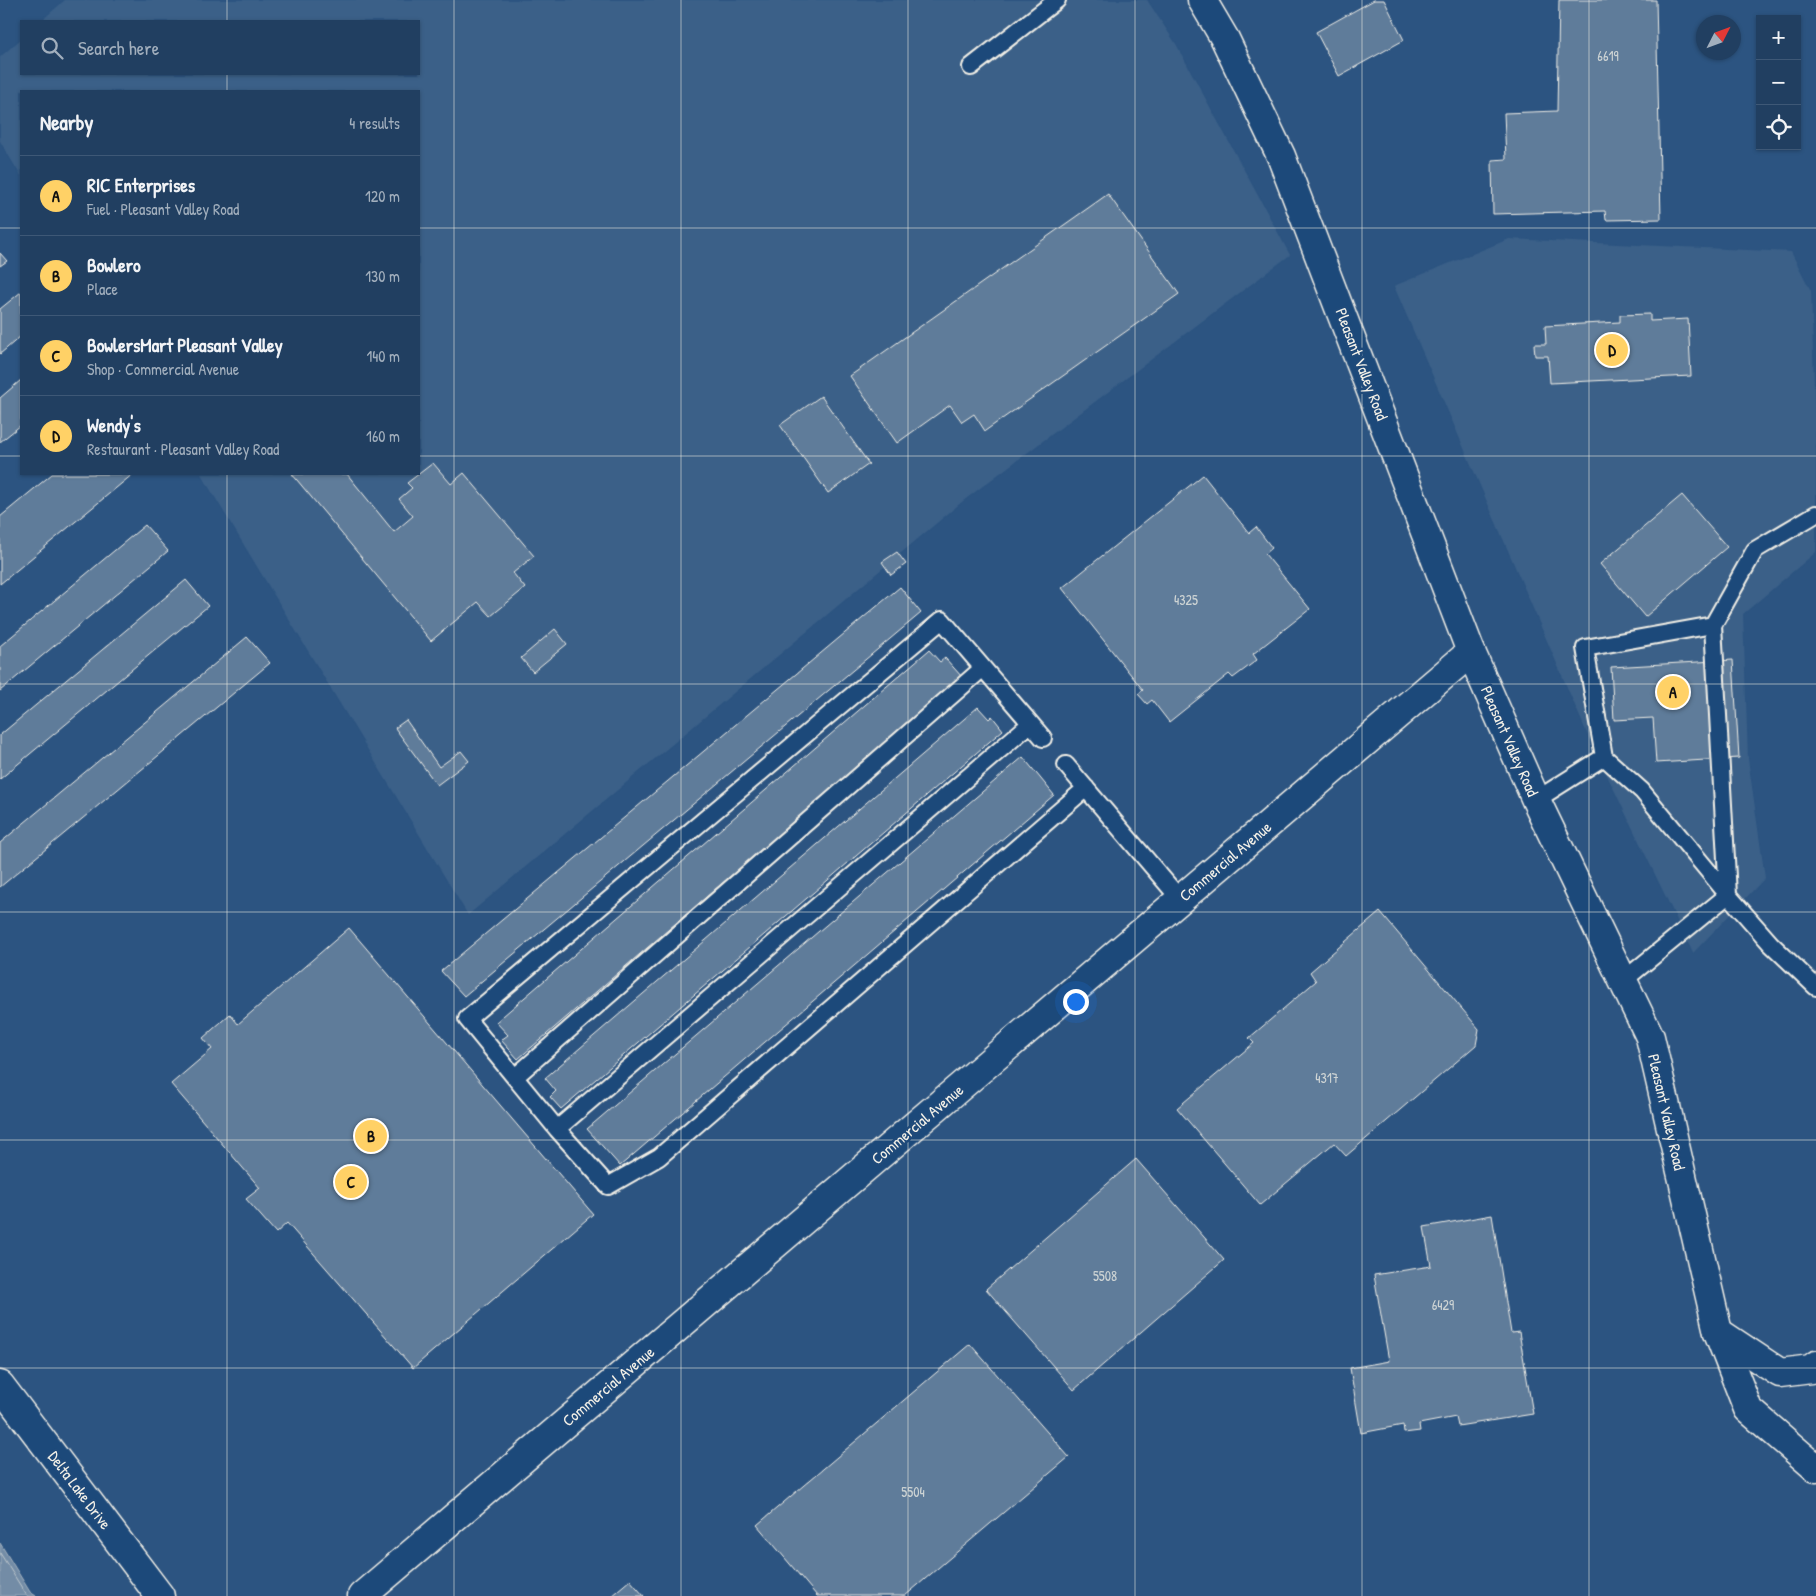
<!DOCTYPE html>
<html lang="en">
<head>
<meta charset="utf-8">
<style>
	:root { --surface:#213f61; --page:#294667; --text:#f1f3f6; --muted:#a2afbd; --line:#3e5876; --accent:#ffd166 }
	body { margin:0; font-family:"Patrick Hand",sans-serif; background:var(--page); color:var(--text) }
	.controls { position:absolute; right:15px; top:15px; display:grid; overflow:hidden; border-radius:0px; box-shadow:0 1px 4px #0004 }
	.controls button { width:45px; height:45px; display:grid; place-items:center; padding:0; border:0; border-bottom:1px solid var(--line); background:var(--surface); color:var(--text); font:25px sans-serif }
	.compass { position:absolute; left:1696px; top:15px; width:45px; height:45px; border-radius:50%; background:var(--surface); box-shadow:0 1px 4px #0004; rotate:48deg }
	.you { position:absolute; left:1075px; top:1001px; width:18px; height:18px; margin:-12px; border:4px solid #fff; border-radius:50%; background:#1a73e8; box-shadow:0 0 0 8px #1a73e833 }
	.badge { display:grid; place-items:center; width:32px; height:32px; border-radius:50%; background:var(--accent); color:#111; font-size:16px; font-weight:700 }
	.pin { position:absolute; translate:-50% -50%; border:2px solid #fff; box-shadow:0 1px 5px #0006 }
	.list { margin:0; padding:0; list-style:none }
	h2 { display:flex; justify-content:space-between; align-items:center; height:65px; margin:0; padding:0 20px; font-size:21px }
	h2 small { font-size:16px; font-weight:400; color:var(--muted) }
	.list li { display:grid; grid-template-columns:32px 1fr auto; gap:15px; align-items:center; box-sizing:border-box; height:80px; padding:0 20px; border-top:1px solid var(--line) }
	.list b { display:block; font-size:19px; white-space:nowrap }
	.list p { margin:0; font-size:16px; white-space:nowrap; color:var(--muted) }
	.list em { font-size:16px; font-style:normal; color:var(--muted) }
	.icon { flex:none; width:28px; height:28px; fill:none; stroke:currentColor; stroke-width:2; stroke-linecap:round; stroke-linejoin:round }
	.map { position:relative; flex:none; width:1816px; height:1596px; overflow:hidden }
	.search { position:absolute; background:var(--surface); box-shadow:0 1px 4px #0004; left:20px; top:20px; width:400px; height:55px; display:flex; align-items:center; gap:12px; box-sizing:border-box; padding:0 18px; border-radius:0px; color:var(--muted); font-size:19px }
	.panel { position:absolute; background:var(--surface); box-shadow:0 1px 4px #0004; left:20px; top:90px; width:400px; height:385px; border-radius:0px }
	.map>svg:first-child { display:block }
	.built { fill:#3b6088 }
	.water { fill:#738ca6; stroke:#a7b4c0 }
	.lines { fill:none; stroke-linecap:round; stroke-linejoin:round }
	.shore { stroke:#c0c9ce; stroke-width:1 }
	.building { fill:#5e7b9a; stroke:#f4f1e8 }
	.service-casing { stroke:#f4f1e8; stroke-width:20 }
	.minor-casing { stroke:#f4f1e8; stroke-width:31 }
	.tertiary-casing { stroke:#f4f1e8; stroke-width:31 }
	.trunk-casing { stroke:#f4f1e8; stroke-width:31 }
	.service { stroke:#1f4a7a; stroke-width:16 }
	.minor { stroke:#1f4a7a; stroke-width:28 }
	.tertiary { stroke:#1f4a7a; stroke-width:28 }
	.trunk { stroke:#1f4a7a; stroke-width:28 }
	.grid { fill:none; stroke:#f4f1e8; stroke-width:1; stroke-opacity:0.55 }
	.labels { text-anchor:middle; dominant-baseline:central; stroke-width:5; stroke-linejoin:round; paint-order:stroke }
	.number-label { font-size:14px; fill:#ced4d4 }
	.street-label { font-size:16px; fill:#f4f1e8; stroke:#1f4a7a }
</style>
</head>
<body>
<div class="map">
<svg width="1816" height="1596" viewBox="0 0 1816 1596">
	<rect width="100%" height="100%" fill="#2c5481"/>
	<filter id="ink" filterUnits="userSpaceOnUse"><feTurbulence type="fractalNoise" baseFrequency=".02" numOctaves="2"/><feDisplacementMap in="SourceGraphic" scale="10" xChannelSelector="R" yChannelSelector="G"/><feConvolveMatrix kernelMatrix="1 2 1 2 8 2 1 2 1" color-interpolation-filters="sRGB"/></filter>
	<g filter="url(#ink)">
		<path class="built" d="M65 0H1147L1176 44 1290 255 963 501 468 915 201 474H419V91H21V176L0 141V57L21 39V74H419V21H41Z
			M1509 239 1791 252 1811 291 1816 449V552L1743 614 1748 759 1765 878 1693 953 1589 738 1394 286Z"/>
		<path class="water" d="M0 1543 30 1592 36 1596H0Z"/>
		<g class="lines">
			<path class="shore" d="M0 1553 27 1596"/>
		</g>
		<path class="building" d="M1374 0H1384L1404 40 1339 76 1316 32Z
			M1559 0H1656L1661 219 1606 220 1605 211 1493 214 1492 160 1506 159 1504 113 1557 111Z
			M1108 194 1179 294 985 431 974 414 962 422 950 405 897 443 850 376Z
			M0 253 7 261 0 266Z
			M21 292V336L0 354V309Z
			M1650 314V321L1688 319 1691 376 1550 383 1548 356H1535L1534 344H1546L1545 326 1620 322V315Z
			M21 380V425L0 442V398Z
			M821 396 869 464 828 493 780 425Z
			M433 463 451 484 464 473 534 556 513 573 525 588 491 616 478 602 431 641 292 474H347L394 532 413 516 399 499 412 488 407 483Z
			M52 474H133L0 584V517Z
			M1203 475 1249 533 1256 527 1272 548 1265 554 1310 609 1253 654 1257 660 1233 678 1229 674 1169 722 1152 700 1147 704 1138 694 1143 690 1062 588Z
			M1682 495 1727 547 1645 617 1600 564Z
			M145 525 168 551 0 691V646Z
			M897 552 906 564 891 575 882 562Z
			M186 580 208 606 0 779V735Z
			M900 587 921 613 464 996 441 971Z
			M555 629 567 644 533 672 521 658Z
			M247 637 270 663 0 887V843Z
			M929 650 940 662 945 658 962 677 518 1059 501 1040 508 1035 496 1022Z
			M1733 660 1739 758 1656 763 1653 718 1614 720 1611 667Z
			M978 707 989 719 992 716 1003 730 561 1109 550 1097 556 1091 545 1078Z
			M406 720 439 767 461 751 469 761 437 785 395 728Z
			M1023 757 1054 795 620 1166 587 1129Z
			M1380 912 1479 1029 1476 1045 1346 1156 1334 1143 1260 1205 1177 1108 1254 1043 1249 1038 1316 981 1310 972Z
			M349 928 593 1214 413 1368 287 1223 276 1233 246 1199 260 1188 171 1084 212 1049 203 1038 230 1014 238 1024Z
			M1136 1159 1224 1260 1074 1390 986 1289Z
			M1492 1215 1511 1333 1519 1332 1533 1414 1458 1426 1456 1417 1419 1424 1420 1431 1404 1433 1403 1425 1361 1433 1350 1368 1389 1361 1374 1275 1431 1266 1424 1227Z
			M970 1344 1069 1457 905 1596H817L757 1525Z
			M630 1580 644 1596H611Z"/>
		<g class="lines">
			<g class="service-casing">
				<path id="service" d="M971 67 1057 0
					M1816 514 1755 550 1713 625 1728 895 1771 944 1816 987
					M1043 738 942 620 467 1019 557 1129 608 1186 659 1157 1086 788
					M1604 757 1642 791 1728 895 1624 980
					M1066 765 1180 899
					M1536 800 1604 757 1585 648 1713 625
					M515 1077 983 668
					M557 1129 1030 724"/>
			</g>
			<g class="minor-casing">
				<path id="minor" d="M0 1385 160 1596
					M362 1596 1471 652"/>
			</g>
			<g class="tertiary-casing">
				<path id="tertiary" d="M1202 0 1225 39 1281 156 1471 652 1536 800 1650 1037 1718 1332 1748 1409 1816 1468"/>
			</g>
			<g class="trunk-casing">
				<path id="trunk" d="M1718 1332 1780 1373 1811 1369 1816 1365"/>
			</g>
			<use href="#service" class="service"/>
			<use href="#minor" class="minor"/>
			<use href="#tertiary" class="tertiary"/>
			<use href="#trunk" class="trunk"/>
		</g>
	</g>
	<path class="grid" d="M227 0V21M454 0V1596M681 0V1596M908 0V1596M1135 0V1596M1362 0V1596M1589 0V1596M227 74V91M0 228H21M419 228H1816M0 456H21M419 456H1816M227 474V1596M0 684H1816M0 912H1816M0 1140H1816M0 1368H1816"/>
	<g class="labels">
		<g class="number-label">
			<text x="1608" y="55">6619</text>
			<text x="1186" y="599">4325</text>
			<text x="1327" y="1077">4317</text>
			<text x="1105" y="1275">5508</text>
			<text x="1443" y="1304">6429</text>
			<text x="913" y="1491">5504</text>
		</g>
		<g class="street-label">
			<text transform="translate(1362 364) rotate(69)">Pleasant Valley Road</text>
			<text transform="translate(1510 741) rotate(66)">Pleasant Valley Road</text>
			<text transform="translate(1225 861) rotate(-40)">Commercial Avenue</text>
			<text transform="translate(1667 1112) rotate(77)">Pleasant Valley Road</text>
			<text transform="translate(917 1124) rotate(-40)">Commercial Avenue</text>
			<text transform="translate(608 1386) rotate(-40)">Commercial Avenue</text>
			<text transform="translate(80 1490) rotate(53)">Delta Lake Drive</text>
		</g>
	</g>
</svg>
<div class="controls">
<button>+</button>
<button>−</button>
<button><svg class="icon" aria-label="locate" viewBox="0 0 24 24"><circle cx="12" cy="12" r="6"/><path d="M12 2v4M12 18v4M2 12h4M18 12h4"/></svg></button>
</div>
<svg class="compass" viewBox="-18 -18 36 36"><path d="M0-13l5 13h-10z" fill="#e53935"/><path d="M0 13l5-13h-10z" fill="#a2afbd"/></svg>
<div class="you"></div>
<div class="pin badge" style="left:1673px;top:692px">A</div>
<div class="pin badge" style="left:371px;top:1136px">B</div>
<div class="pin badge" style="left:351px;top:1182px">C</div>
<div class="pin badge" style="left:1612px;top:350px">D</div>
<div class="search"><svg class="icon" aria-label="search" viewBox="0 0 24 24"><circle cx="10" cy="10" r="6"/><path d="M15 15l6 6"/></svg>Search here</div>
<section class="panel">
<h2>Nearby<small>4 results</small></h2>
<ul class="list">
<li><span class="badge">A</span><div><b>RIC Enterprises</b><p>Fuel · Pleasant Valley Road</p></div><em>120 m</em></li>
<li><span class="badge">B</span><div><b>Bowlero</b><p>Place</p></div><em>130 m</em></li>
<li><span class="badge">C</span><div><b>BowlersMart Pleasant Valley</b><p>Shop · Commercial Avenue</p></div><em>140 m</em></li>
<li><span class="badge">D</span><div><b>Wendy's</b><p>Restaurant · Pleasant Valley Road</p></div><em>160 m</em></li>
</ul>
</section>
</div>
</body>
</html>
